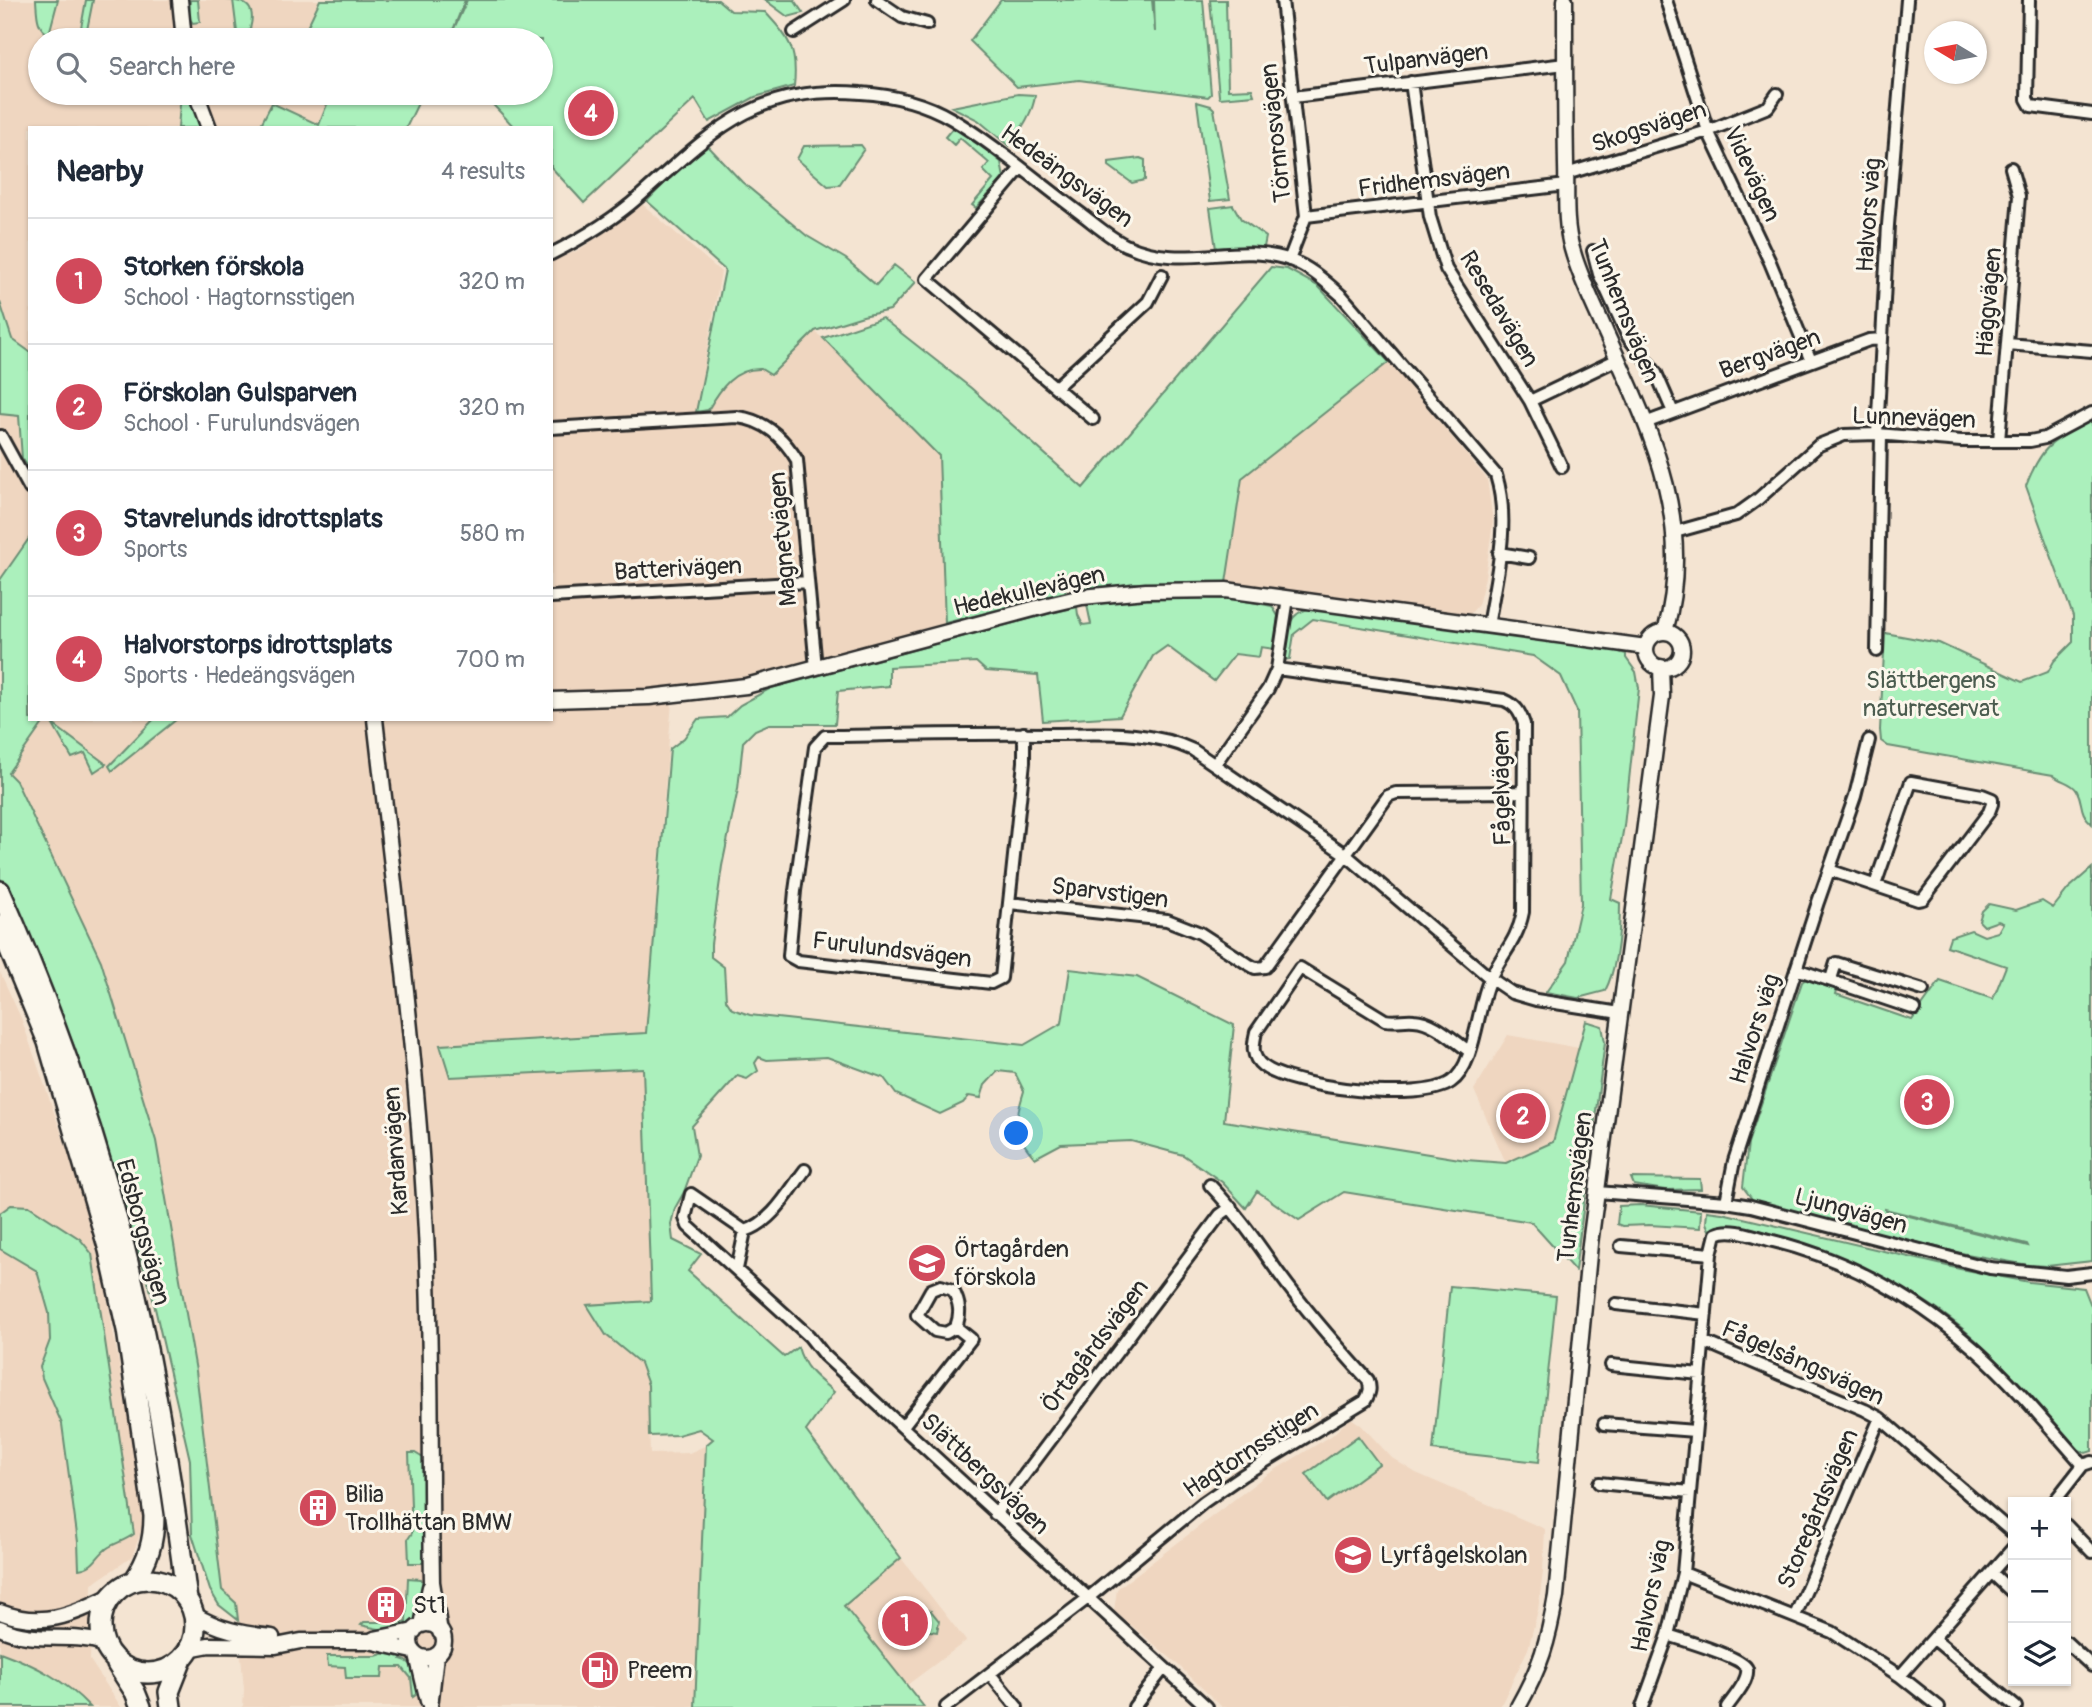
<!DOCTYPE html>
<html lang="en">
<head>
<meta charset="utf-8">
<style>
	:root { --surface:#fff; --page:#f2f2f3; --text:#1f2937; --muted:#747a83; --line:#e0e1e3; --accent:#d1495b }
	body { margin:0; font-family:Pangolin,sans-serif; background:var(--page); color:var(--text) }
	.controls { position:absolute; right:21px; bottom:21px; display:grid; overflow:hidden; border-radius:0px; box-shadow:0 2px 5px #0004 }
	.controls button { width:63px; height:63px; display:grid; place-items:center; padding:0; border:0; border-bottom:2px solid var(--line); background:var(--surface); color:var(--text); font:35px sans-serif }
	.compass { position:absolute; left:1924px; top:21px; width:63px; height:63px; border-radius:50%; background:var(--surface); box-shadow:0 2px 5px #0004; rotate:280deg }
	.you { position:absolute; left:1017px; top:1134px; width:24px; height:24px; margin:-18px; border:5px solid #fff; border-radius:50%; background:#1a73e8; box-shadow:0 0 0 10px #1a73e833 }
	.badge { display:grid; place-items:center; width:46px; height:46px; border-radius:50%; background:var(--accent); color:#fff; font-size:23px; font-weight:700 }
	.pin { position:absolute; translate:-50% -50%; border:4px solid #fff; box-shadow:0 2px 7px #0006 }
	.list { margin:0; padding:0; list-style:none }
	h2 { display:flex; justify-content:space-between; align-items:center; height:91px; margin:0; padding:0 28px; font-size:30px }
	h2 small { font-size:23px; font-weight:400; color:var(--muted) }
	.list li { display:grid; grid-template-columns:46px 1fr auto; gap:21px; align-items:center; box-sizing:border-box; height:126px; padding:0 28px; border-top:2px solid var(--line) }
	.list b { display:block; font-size:26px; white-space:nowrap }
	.list p { margin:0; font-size:23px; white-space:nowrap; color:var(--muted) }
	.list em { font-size:23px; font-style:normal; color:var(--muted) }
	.icon { flex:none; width:38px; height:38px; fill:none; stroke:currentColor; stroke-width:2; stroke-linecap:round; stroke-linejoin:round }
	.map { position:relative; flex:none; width:2092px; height:1707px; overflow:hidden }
	.search { position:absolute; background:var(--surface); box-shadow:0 2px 5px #0004; left:28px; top:28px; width:525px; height:77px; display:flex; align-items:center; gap:18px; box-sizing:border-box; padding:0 24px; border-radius:38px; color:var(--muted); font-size:26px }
	.panel { position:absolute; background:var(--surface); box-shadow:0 2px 5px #0004; left:28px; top:126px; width:525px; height:595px; border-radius:0px }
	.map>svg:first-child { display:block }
	.built { fill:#efd6c0 }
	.green { fill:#abf0bc; stroke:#6b8e74; stroke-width:2; fill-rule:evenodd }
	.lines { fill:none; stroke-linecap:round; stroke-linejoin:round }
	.minor-casing { stroke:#2b2b2b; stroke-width:16 }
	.tertiary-casing { stroke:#2b2b2b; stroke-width:19 }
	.trunk-casing { stroke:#2b2b2b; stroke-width:24 }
	.minor { stroke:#fbf7ec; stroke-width:10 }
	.tertiary { stroke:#fbf7ec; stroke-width:14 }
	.trunk { stroke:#fbf7ec; stroke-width:19 }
	.labels { text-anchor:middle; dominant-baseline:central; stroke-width:6; stroke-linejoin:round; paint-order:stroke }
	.street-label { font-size:24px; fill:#2b2b2b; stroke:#fbf7ec }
	.park-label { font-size:24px; fill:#4b5c4f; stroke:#fbf7ec }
	.poi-label { font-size:24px; fill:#2b2b2b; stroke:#fbf7ec; text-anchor:start }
</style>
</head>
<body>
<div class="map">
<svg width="2092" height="1707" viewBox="0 0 2092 1707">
	<rect width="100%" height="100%" fill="#f4e4d2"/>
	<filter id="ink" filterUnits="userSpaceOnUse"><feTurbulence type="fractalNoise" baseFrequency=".0143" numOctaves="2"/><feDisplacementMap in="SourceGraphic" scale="14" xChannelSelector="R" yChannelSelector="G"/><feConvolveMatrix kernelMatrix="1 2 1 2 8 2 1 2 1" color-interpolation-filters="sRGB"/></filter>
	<g filter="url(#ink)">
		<path class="built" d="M0 0H320L301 40H40V93L332 94 319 125 273 103 259 128H30V719H551V262L579 250 614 226 641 203 721 272 696 412 708 410 726 383 741 372 761 369 767 374 815 331 939 456 945 623 743 680 673 688 643 1068 651 1301 588 1305 606 1335 640 1363 648 1385 650 1454 689 1453 707 1445 696 1707H243L244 1689 236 1603 222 1591 196 1371 156 1141 0 764V332L3 315 0 302Z
			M1389 362 1487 479 1493 522 1485 577 1478 605 1469 615 1450 616 1226 583 1241 478Z
			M0 972 21 1018 75 1172 104 1280 146 1517 132 1557 92 1584 90 1660 121 1707H0Z
			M1508 1035 1579 1048 1553 1142 1506 1163 1474 1090Z
			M1351 1418 1361 1425 1392 1458 1416 1473 1545 1529 1543 1572 1538 1610 1528 1649 1500 1707H1222L1173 1660 1114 1611 1117 1589 1265 1476 1331 1436Z
			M901 1558 966 1641 907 1685 844 1606Z"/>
		<path class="green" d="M36 0H58L49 34C36 29 37 12 36 0Z
			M86 0H93L85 40 79 39Z
			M190 0H198L200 22 193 23 189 18Z
			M225 0C256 0 256 16 246 40H238L233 0Z
			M320 0H465L451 35 467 0H718L731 11 765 12C789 38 798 49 794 86L755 97 709 122 695 99 584 203 551 167V128H515L482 93H541V40H301Z
			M765 0H794L803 13 788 17Z
			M1001 0H1152L1155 32 1154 0H1203L1211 94 1208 97 1079 80 1017 87 970 41Z
			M1210 0H1226L1228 90 1252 89 1254 95 1220 98 1219 96Z
			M181 93H190L201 128H178Z
			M329 93H423L406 128H259L272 103 319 125 331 94Z
			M1018 94 1035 95C1034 112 1019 132 1009 146L978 120 952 107Z
			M1197 102 1211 106 1214 109 1230 199 1210 201Z
			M955 125 1001 162 1004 178 976 208 972 205 993 180 983 170 989 163 960 138 954 145 945 137Z
			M861 145 864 149 839 185 828 186 797 159 804 146Z
			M708 146 742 182 807 236 846 259 876 285 894 265 916 282 890 310 863 316 815 331 771 375 761 369C734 368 720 389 708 410L696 412 725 270 647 201 684 163Z
			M1140 158 1145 160V180L1132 183 1109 166V162Z
			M1233 205 1241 219 1266 237 1264 247 1216 249 1210 208Z
			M1271 267 1287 269 1318 286 1389 362 1242 478 1226 583H1133L1087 591 1085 582 1065 587 1066 593 945 623 939 456 823 338 882 318 971 388 1083 488Z
			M0 302 12 339 30 352V470L22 458 19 416 0 414Z
			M2092 420V824C2078 811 2084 805 2077 791 2072 782 2060 782 2053 775L1888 746 1881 741 1880 730 1885 633 1939 643 2022 682 2048 672 2054 661 2073 642V616L2026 486C2043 442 2053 442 2092 420Z
			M30 537V719H46L8 773 16 781 101 961 156 1141 196 1371 222 1590 236 1603 238 1620 219 1605 210 1590 192 1534 190 1460 152 1295 74 1046 37 957 0 878V580Z
			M1191 598 1236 599 1272 606 1278 616 1275 649 1261 647 1259 657 1235 654 1214 681 1167 646 1153 656 1120 716 1043 721 1038 675 986 671 976 662 889 667V686L838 691 835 724H769L755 730 743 742 738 789 722 866 711 944V957L724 967 726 1000 732 1009 750 1015 1024 1045 1062 1023 1070 969 1137 977 1234 1025 1224 1121 1466 1160 1506 1163 1553 1142 1586 1021 1602 1026 1605 1042 1575 1271 1531 1222 1344 1192 1299 1220 1257 1191 1246 1208 1222 1182 1183 1155 1131 1141 1061 1144 1035 1158C1012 1133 1015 1121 1024 1091L1015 1073 998 1071 985 1085 981 1098 969 1096 963 1103 940 1114 896 1094 884 1078 827 1057 767 1060 759 1057 755 1063 758 1071 747 1079 737 1076 692 1126 697 1156 684 1192 675 1208 671 1224 673 1240 701 1254 688 1271 784 1357 798 1347C804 1369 817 1378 834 1392L806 1431 901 1558 844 1606 924 1707H695L706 1445 713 1439 699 1429 678 1435 649 1436 648 1385 640 1363 606 1335 587 1305 651 1301 643 1068 450 1077 440 1045 646 1033 670 749 684 738 698 719 727 717 740 705 771 688 1051 613 1077 607 1078 615 1083 625 1091 624 1087 605 1132 600Z
			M1313 608 1602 647 1626 654V658L1636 672 1639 688 1624 826 1611 899 1620 903C1620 932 1618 966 1605 991L1578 998 1546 992 1568 961 1581 904 1577 711 1561 676 1533 656 1313 619 1294 634 1290 659 1284 660C1287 636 1284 612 1313 608Z
			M154 719H177L112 771 109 766Z
			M53 725H54L106 764 94 772 85 753 72 758Z
			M2092 868V1261L2047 1266 2028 1265 1961 1253 1755 1203 1743 1187 1748 1143 1802 982 1807 978 1838 986 1836 994 1912 1020 1940 981 1993 999 2006 966 1947 946 1950 937 1971 930 1984 936 1998 932 2003 923 1998 921 1984 926 1979 921 1982 911 1989 904 2016 910 2042 901 2053 908 2068 889ZM1885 1209 2027 1244 2028 1246 1885 1210Z
			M1631 1178 1700 1179 1701 1189 1665 1190 1634 1185Z
			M11 1205 29 1206 80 1239 92 1254 134 1534C126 1540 118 1542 109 1547 96 1555 96 1567 79 1569L78 1542 62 1424 42 1378 40 1367 50 1340 49 1313 37 1271 0 1249V1213Z
			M1640 1205 1701 1211 1700 1228 1649 1225 1622 1226 1617 1224 1619 1206Z
			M1707 1211 1722 1213 1960 1269 2029 1282 2084 1288 2092 1308V1451L2086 1453 2075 1448C2037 1406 1998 1355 1953 1321 1910 1288 1862 1265 1812 1247 1788 1239 1749 1224 1724 1225 1719 1226 1714 1229 1709 1230L1706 1223Z
			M1450 1286 1556 1296 1539 1462 1433 1450Z
			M1358 1436 1379 1464 1327 1502 1306 1474Z
			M409 1453H415L423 1458V1563H409L408 1539 412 1533Z
			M408 1578 421 1579C425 1586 423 1592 422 1600 416 1638 389 1632 361 1625L364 1622H406Z
			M916 1609 931 1611 939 1621 937 1632 913 1629Z
			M392 1651 402 1653 401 1659C415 1662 421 1680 419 1693L413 1697 411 1678 402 1667H383L382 1678H346L345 1667 328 1666 327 1656H376Z
			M0 1652C35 1665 65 1680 90 1707H0Z"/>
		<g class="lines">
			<g class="minor-casing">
				<path id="minor" d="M877 0 902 17 927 24
					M1282 0 1306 216 1289 260
					M1666 0 1708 131 1770 262 1811 361
					M2029 0 2027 99 2031 106 2092 114
					M794 32 844 0
					M1411 82 1430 217 1446 269 1530 401 1562 467
					M1293 97 1565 64
					M1020 169 927 279 1093 419
					M1566 174 1708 131 1768 107 1777 94
					M1306 216 1566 185
					M1593 251 1599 274 1628 337 1656 373 1673 412
					M551 254C583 238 613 220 640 196 712 132 756 84 861 93 893 95 925 103 952 119 997 146 1038 182 1080 213 1095 224 1111 239 1128 246 1184 271 1236 241 1290 260 1310 267 1326 282 1342 296L1496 475C1511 523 1496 577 1488 626
					M2007 344 2092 351
					M1057 386 1148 302 1162 275
					M1530 401 1618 359
					M1645 423 1869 340 1882 339
					M551 428 737 417C765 420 783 437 797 460L816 668
					M1877 434 1888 225 1907 0
					M1 436 30 489
					M1999 441 2019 196 2011 168
					M1675 532 1736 515 1757 500 1819 445 1844 435 1877 434 1961 441H2030L2045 438 2092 413
					M1499 553 1529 558
					M551 597 808 582
					M1877 651 1881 435
					M1277 669 1288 598
					M1024 733V762L1001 978 991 983 798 961 789 956 795 891 815 747 825 736C900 735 975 733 1051 734 1099 734 1148 729 1193 750L1345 854 1490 978 1512 993 1536 1000 1620 1013
					M1215 764 1268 689 1277 669 1504 700C1516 705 1520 712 1524 724L1523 912C1517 942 1502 953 1490 979 1477 1005 1476 1065 1451 1082 1421 1103 1292 1088 1263 1066 1251 1057 1253 1045 1256 1032L1300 968 1385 1020C1396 1022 1404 1019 1414 1020 1434 1021 1453 1040 1469 1051
					M1829 870 1918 900 1923 899 1989 812 1992 804V799L1982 795 1911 782 1875 885
					M1009 903 1167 920 1200 933 1248 964 1255 968 1265 967 1388 796 1396 793 1523 792
					M1796 969 1915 1009
					M1831 979 1836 963 1923 990
					M1597 1192 1726 1202 1751 1206 1990 1268 2066 1276 2092 1273
					M1726 1202 1734 1161 1818 902 1855 796 1869 740
					M745 1231C772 1223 789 1191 805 1170
					M1621 1246 1711 1254
					M737 1269 745 1231 691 1194 685 1218 688 1226 809 1336 824 1355 1207 1707
					M1616 1304 1706 1314
					M1703 1341 1865 1410 1880 1418 2013 1533
					M1611 1365 1700 1374
					M1604 1424 1695 1431
					M903 1426 971 1339 956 1327C961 1313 960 1304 953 1290L941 1286 931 1290 917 1315 935 1331 946 1333 956 1327
					M1599 1483 1690 1492
					M2054 1502 2083 1465
					M995 1514 1220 1215 1231 1207
					M2066 1525 2092 1552
					M1683 1573 1832 1632 1900 1676 1939 1707
					M1992 1573 2013 1593
					M1795 1616 1880 1418
					M1668 1635C1680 1639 1745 1658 1747 1669 1749 1681 1733 1698 1727 1707
					M1934 1639 2016 1707
					M2066 1642 2092 1666
					M990 1674 1017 1707
					M1900 1676 2013 1548
					M946 1707 1088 1598 1204 1502 1243 1475 1365 1401C1370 1393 1371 1388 1368 1380 1337 1346 1307 1312 1280 1275 1258 1244 1237 1213 1210 1185
					M1134 1707 1164 1668
					M1642 1707 1668 1635 1683 1573 1711 1254 1716 1234C1731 1226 1757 1237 1773 1241 1850 1260 1918 1299 1977 1351 2016 1386 2049 1427 2083 1465L2092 1462"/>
			</g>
			<g class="tertiary-casing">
				<path id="tertiary" d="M180 0 184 40
					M1565 0C1565 55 1565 110 1566 165 1567 193 1564 222 1572 249 1580 278 1594 305 1606 333 1651 432 1696 522 1665 632
					M196 93 209 128
					M1646 650a18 18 0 1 1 36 0a18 18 0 1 1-36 0Z
					M551 700 649 697 746 686 1052 604 1082 597 1146 591 1226 590 1646 647
					M375 719C395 897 419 1074 427 1253 432 1362 430 1472 432 1582L440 1632
					M0 1612C44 1629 73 1614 113 1595
					M193 1614C219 1630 243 1634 272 1637
					M410 1641a17 17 0 1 1 34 0a17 17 0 1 1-34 0Z
					M422 1625 430 1587
					M0 1628C35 1645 69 1632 104 1643
					M374 1639 414 1631
					M188 1649 209 1645 276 1646 301 1641H369L413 1651
					M417 1655 428 1701
					M430 1707 436 1655
					M1518 1707C1541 1666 1548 1642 1556 1596L1590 1244 1662 696 1661 667"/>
			</g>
			<g class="trunk-casing">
				<path id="trunk" d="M0 891C51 1006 93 1124 124 1246 153 1362 172 1481 187 1600
					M0 926 48 1042 109 1250 127 1330 154 1516C154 1542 148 1560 134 1581
					M101 1626a47 47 0 1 1 94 0a47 47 0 1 1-94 0Z
					M117 1664 135 1692 141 1707
					M171 1707 169 1692 182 1659"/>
			</g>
			<use href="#minor" class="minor"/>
			<use href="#tertiary" class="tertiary"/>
			<use href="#trunk" class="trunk"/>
		</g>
	</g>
	<defs>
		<g id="school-disc" transform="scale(2.0125)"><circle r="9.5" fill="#d1495b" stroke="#fbf7ec"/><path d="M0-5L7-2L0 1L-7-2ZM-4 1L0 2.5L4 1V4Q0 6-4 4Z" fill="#fff"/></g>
		<g id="building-disc" transform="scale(2.0125)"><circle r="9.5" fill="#d1495b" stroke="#fbf7ec"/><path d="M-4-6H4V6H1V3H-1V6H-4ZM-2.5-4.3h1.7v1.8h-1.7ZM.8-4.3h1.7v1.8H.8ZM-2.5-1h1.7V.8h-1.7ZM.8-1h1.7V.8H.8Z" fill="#fff"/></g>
		<g id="fuel-disc" transform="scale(2.0125)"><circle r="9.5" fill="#d1495b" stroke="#fbf7ec"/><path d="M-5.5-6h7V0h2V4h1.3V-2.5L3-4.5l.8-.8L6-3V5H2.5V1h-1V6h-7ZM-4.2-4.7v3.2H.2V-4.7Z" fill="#fff"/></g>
	</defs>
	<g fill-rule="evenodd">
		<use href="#school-disc" x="927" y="1263"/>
		<use href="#building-disc" x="318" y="1508"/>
		<use href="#school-disc" x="1353" y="1555"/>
		<use href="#building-disc" x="386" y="1605"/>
		<use href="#fuel-disc" x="600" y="1670"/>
	</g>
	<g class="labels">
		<g class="street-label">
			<text transform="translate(1426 59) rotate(-7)">Tulpanvägen</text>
			<text transform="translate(1649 127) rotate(-18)">Skogsvägen</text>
			<text transform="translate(1276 133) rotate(-96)">Törnrosvägen</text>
			<text transform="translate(1752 174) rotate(65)">Videvägen</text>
			<text transform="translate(1067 176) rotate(36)">Hedeängsvägen</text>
			<text transform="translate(1434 180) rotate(-7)">Fridhemsvägen</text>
			<text transform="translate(1869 215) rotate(-86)">Halvors väg</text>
			<text transform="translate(1989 302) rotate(-85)">Häggvägen</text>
			<text transform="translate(1499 309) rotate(59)">Resedavägen</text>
			<text transform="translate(1624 311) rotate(68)">Tunhemsvägen</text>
			<text transform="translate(1770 354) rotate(-20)">Bergvägen</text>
			<text transform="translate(1914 418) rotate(2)">Lunnevägen</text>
			<text transform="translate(783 539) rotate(-95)">Magnetvägen</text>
			<text transform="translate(678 569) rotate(-3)">Batterivägen</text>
			<text transform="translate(1029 591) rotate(-13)">Hedekullevägen</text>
			<text transform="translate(1502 788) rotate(-91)">Fågelvägen</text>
			<text transform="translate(1110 893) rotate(7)">Sparvstigen</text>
			<text transform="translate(892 950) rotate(7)">Furulundsvägen</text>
			<text transform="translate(1755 1029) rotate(-72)">Halvors väg</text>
			<text transform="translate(396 1151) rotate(-94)">Kardanvägen</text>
			<text transform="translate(1575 1187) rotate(-83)">Tunhemsvägen</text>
			<text transform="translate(1851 1211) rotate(15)">Ljungvägen</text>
			<text transform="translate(143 1232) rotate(75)">Edsborgsvägen</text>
			<text transform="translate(1095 1346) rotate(-53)">Örtagårdsvägen</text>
			<text transform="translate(1803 1363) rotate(24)">Fågelsångsvägen</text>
			<text transform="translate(1251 1450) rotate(-33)">Hagtornsstigen</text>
			<text transform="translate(985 1474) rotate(43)">Slättbergsvägen</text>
			<text transform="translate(1818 1509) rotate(-67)">Storegårdsvägen</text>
			<text transform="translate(1651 1596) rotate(-78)">Halvors väg</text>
		</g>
		<g class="park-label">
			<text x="1931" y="680">Slättbergens<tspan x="1931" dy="28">naturreservat</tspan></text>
		</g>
		<g class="poi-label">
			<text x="954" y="1249">Örtagården<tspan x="954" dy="28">förskola</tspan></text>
			<text x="345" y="1494">Bilia<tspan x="345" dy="28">Trollhättan BMW</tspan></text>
			<text x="1380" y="1555">Lyrfågelskolan</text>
			<text x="413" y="1605">St1</text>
			<text x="627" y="1670">Preem</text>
		</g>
	</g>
</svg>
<div class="controls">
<button>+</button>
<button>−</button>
<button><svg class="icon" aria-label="layers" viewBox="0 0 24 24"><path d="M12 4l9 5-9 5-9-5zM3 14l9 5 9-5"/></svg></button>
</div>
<svg class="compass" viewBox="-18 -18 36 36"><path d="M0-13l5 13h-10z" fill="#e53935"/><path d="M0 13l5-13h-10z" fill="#747a83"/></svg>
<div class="you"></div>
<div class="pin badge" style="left:905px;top:1623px">1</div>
<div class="pin badge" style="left:1523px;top:1116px">2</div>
<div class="pin badge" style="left:1927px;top:1102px">3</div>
<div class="pin badge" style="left:591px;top:113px">4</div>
<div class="search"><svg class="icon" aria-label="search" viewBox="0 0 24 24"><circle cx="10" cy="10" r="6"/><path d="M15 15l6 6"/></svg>Search here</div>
<section class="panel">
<h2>Nearby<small>4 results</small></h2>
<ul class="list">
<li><span class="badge">1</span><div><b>Storken förskola</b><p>School · Hagtornsstigen</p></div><em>320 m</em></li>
<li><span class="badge">2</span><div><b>Förskolan Gulsparven</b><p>School · Furulundsvägen</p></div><em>320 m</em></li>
<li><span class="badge">3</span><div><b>Stavrelunds idrottsplats</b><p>Sports</p></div><em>580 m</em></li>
<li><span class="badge">4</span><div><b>Halvorstorps idrottsplats</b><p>Sports · Hedeängsvägen</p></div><em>700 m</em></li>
</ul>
</section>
</div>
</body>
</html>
